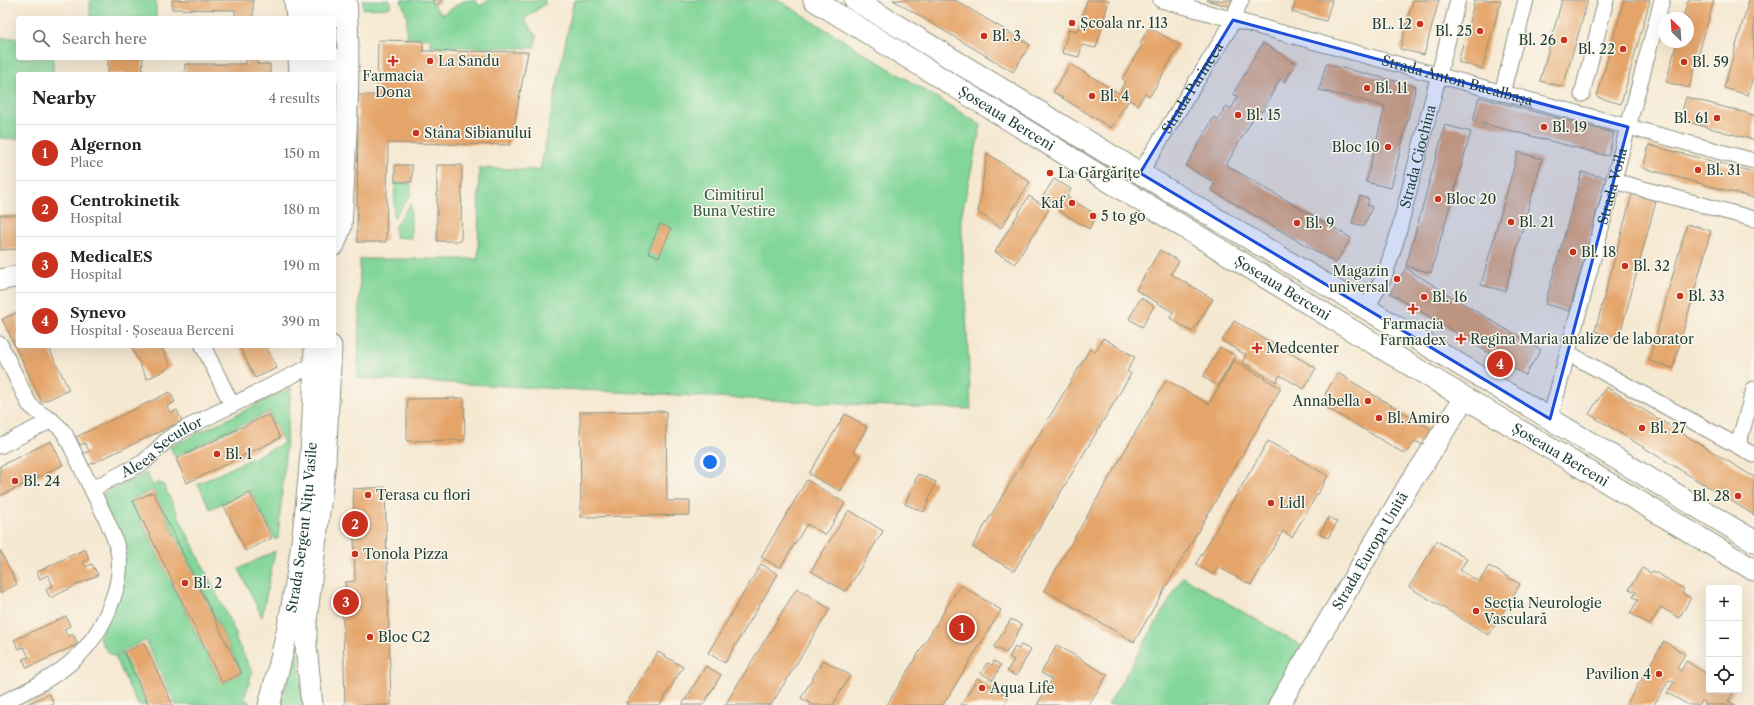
<!DOCTYPE html>
<html lang="en">
<head>
<meta charset="utf-8">
<style>
	:root { --surface:#fff; --page:#f2f2f2; --text:#222; --muted:#767676; --line:#e0e0e0; --accent:#c8321e }
	body { margin:0; font-family:"Libre Caslon Text",serif; background:var(--page); color:var(--text) }
	.controls { position:absolute; right:12px; bottom:12px; display:grid; overflow:hidden; border-radius:4px; box-shadow:0 4px 16px #0002 }
	.controls button { width:36px; height:36px; display:grid; place-items:center; padding:0; border:0; border-bottom:1px solid var(--line); background:var(--surface); color:var(--text); font:20px sans-serif }
	.compass { position:absolute; left:1658px; top:12px; width:36px; height:36px; border-radius:50%; background:var(--surface); box-shadow:0 4px 16px #0002; rotate:335deg }
	.you { position:absolute; left:710px; top:462px; width:14px; height:14px; margin:-10px; border:3px solid #fff; border-radius:50%; background:#1a73e8; box-shadow:0 0 0 6px #1a73e833 }
	.badge { display:grid; place-items:center; width:26px; height:26px; border-radius:50%; background:var(--accent); color:#fff; font-size:13px; font-weight:700 }
	.pin { position:absolute; translate:-50% -50%; border:2px solid #fff; box-shadow:0 1px 4px #0006 }
	.list { margin:0; padding:0; list-style:none }
	h2 { display:flex; justify-content:space-between; align-items:center; height:52px; margin:0; padding:0 16px; font-size:17px }
	h2 small { font-size:13px; font-weight:400; color:var(--muted) }
	.list li { display:grid; grid-template-columns:26px 1fr auto; gap:12px; align-items:center; box-sizing:border-box; height:56px; padding:0 16px; border-top:1px solid var(--line) }
	.list b { display:block; font-size:15px; white-space:nowrap }
	.list p { margin:0; font-size:13px; white-space:nowrap; color:var(--muted) }
	.list em { font-size:13px; font-style:normal; color:var(--muted) }
	.icon { flex:none; width:22px; height:22px; fill:none; stroke:currentColor; stroke-width:2; stroke-linecap:round; stroke-linejoin:round }
	.map { position:relative; flex:none; width:1754px; height:705px; overflow:hidden }
	.search { position:absolute; background:var(--surface); box-shadow:0 4px 16px #0002; left:16px; top:16px; width:320px; height:44px; display:flex; align-items:center; gap:10px; box-sizing:border-box; padding:0 14px; border-radius:4px; color:var(--muted); font-size:15px }
	.panel { position:absolute; background:var(--surface); box-shadow:0 4px 16px #0002; left:16px; top:72px; width:320px; height:276px; border-radius:4px }
	.map>svg:first-child { display:block }
	.green { fill:#82d699; stroke:#508a66; fill-rule:evenodd }
	.building { fill:#e5a56a }
	.lines { fill:none; stroke-linecap:round; stroke-linejoin:round }
	.street-casing { stroke:#8a9282; stroke-width:17 }
	.secondary-casing { stroke:#8a9282; stroke-width:23 }
	.street { stroke:#fff; stroke-width:15 }
	.secondary { stroke:#fff; stroke-width:21 }
	.marked { fill:#1d4ed8; fill-opacity:0.2; stroke:#1d4ed8; stroke-width:3; stroke-linejoin:round }
	.poi-dot { fill:#c8321e; stroke:#fbf7ec; stroke-width:1.5 }
	.labels { text-anchor:middle; dominant-baseline:central; stroke-width:3; stroke-linejoin:round; paint-order:stroke }
	.poi-label { font-size:14px; fill:#1f3d34; stroke:#fbf7ec; text-anchor:start }
	.street-label { font-size:14px; fill:#1f3d34; stroke:#fbf7ec }
	.park-label { font-size:14px; fill:#335c48; stroke:#fbf7ec }
</style>
</head>
<body>
<div class="map">
<svg width="1754" height="705" viewBox="0 0 1754 705">
	<rect width="100%" height="100%" fill="#fbf7ec"/>
	<filter id="ink" filterUnits="userSpaceOnUse"><feTurbulence type="fractalNoise" baseFrequency=".025" numOctaves="2"/><feDisplacementMap in="SourceGraphic" scale="8" xChannelSelector="R" yChannelSelector="G"/><feConvolveMatrix kernelMatrix="1 2 1 2 8 2 1 2 1" color-interpolation-filters="sRGB"/></filter>
	<filter id="wash" filterUnits="userSpaceOnUse"><feTurbulence type="fractalNoise" baseFrequency=".012" numOctaves="4" result="noise"/><feDisplacementMap in="SourceGraphic" scale="16" xChannelSelector="R" yChannelSelector="G"/><feGaussianBlur stdDeviation="0.9" result="paint"/><feColorMatrix in="noise" values="0 0 0 0 0 0 0 0 0 0 0 0 0 0 0 0 0 1.4 0 .05"/><feComposite in="paint" operator="in"/></filter>
	<g filter="url(#wash)">
		<rect width="100%" height="100%" fill="#f5e8d1"/>
		<path class="green" d="M90 0H156V18H90Z
			M363 0H390V7L388 8 363 9Z
			M401 0H430L439 12 443 14 465 0H475L480 6 489 0H545V4L524 19 537 37 534 48 431 47V38H406L407 16Z
			M574 0H778L981 125 961 217 971 409 843 404 358 378 360 259H478L479 168 540 170Z
			M0 38H18V58H53V74H18V139L0 138Z
			M395 183H411V194L394 218Z
			M411 203V238L395 237V226Z
			M291 388 278 539H275L250 490 210 509 198 484 284 443 269 412 175 457 170 447Z
			M146 473 147 474 153 486 156 483 163 484 237 636 235 637 252 672 244 700 249 701 248 705H176L145 640 113 656 106 650 99 638 121 589 103 495 104 493ZM153 490 242 673 221 684 131 500Z
			M275 551 262 617 239 569Z
			M1183 577 1305 648 1271 705H1108Z
			M123 653 147 705H138L115 657Z
			M294 653H298L303 705H282Z"/>
		<g id="blocks">
			<path class="building" d="M172 0H253V18H235V10L172 9Z
				M432 0H443L436 5Z
				M893 0H955L1030 45 1013 72Z
				M1087 0H1109L1096 48 1082 45 1079 57 1062 53 1069 29 1078 31Z
				M1206 0H1233L1231 7Z
				M1296 0H1332L1326 21 1292 12Z
				M1413 0H1439L1424 55 1400 49Z
				M1475 0H1501L1482 69 1458 62Z
				M1562 0H1588L1563 87 1540 81Z
				M1624 0H1650L1621 104 1597 97Z
				M1688 0H1714L1689 88 1666 82 1677 42H1688V18H1683Z
				M1749 0H1754V73L1748 95 1724 88Z
				M1149 27 1180 45 1150 96 1145 93 1138 105 1129 100 1111 128 1053 92 1070 64 1119 93 1126 81 1122 79 1142 45 1140 43Z
				M378 40 423 41V51L528 52 510 145 388 143 386 242H357L358 95H377Z
				M1263 43 1296 63 1285 82 1280 79 1262 112 1258 110 1226 165 1351 238 1336 263 1211 190 1215 183 1186 166 1214 117 1218 120 1226 106 1231 109 1238 97 1233 94Z
				M108 58H143L142 74H108Z
				M246 59H257V64H270V74H185V64H246Z
				M1326 64 1416 86 1391 188 1366 182 1385 106 1319 90Z
				M1479 97 1614 133 1608 156 1473 121Z
				M1686 97 1754 115V140L1680 120Z
				M1445 125 1471 132 1431 273 1406 266Z
				M1649 145 1754 172V198L1643 168Z
				M1518 152 1542 159 1505 291 1481 285Z
				M987 153 1030 182 1001 228 978 212Z
				M395 165H412V182H395Z
				M437 165H462L461 241H437Z
				M1582 172 1606 178 1570 311 1545 304Z
				M1054 179 1071 189 1067 197 1097 215 1089 229 1058 210 1061 206 1043 196Z
				M1632 194 1656 201 1619 338 1595 331Z
				M1029 196 1049 209 1015 264 995 252Z
				M1360 196 1369 199 1367 205 1372 207 1364 226 1352 223Z
				M0 215H18V249L0 250Z
				M660 224 671 229 659 257 648 252Z
				M1687 224 1711 231 1673 368 1649 361Z
				M1160 250 1179 261 1171 274 1213 299 1192 332 1170 318 1173 312 1136 290Z
				M1406 268 1457 300 1541 350 1525 375 1390 293Z
				M1141 298 1154 306 1142 327 1129 319Z
				M18 312V346H48L69 390 42 402 2 319Z
				M1234 321 1316 368 1304 389 1280 375 1276 382 1242 363 1246 355 1222 341Z
				M1103 338 1135 357 1127 371 1131 374 1014 571 972 547 1090 349 1095 352Z
				M131 346H161L171 367 147 379Z
				M239 346H266L277 368 255 378Z
				M1220 347 1236 356 1218 386 1203 377Z
				M1234 361 1281 388 1134 642 1044 590 1166 380 1209 404Z
				M1338 373 1432 430 1423 445 1415 441 1405 454 1326 407 1332 397 1325 394Z
				M1606 387 1754 477V515L1589 414Z
				M170 392 175 402 167 406 170 413 177 410 182 421 89 465 83 454 89 451 85 443 80 445 76 437Z
				M464 398 465 440 407 441V399Z
				M666 411 667 501H690V515L581 517 580 412Z
				M269 414 280 438 187 483 176 459Z
				M845 414 867 427 853 452 860 456 840 491 809 474Z
				M51 441 63 465 0 496V466Z
				M1268 441 1328 476 1292 537 1283 531 1251 585 1218 567 1214 575 1196 564Z
				M918 474 936 482 924 512 905 504Z
				M807 480 845 503 826 535 807 524 780 568 761 557Z
				M385 487 391 705H345L342 589H346L345 582 355 581 353 489Z
				M153 492 241 673 222 683 133 501Z
				M250 493 272 538 246 551 224 506Z
				M849 510 883 531 846 592 811 571Z
				M1329 517 1337 522 1328 538 1320 534Z
				M1437 541 1467 559 1460 570 1479 582 1489 566 1520 584 1489 635 1409 587Z
				M85 549 89 559 83 562 86 567 92 564 98 575 50 598 46 589 53 586 48 575 40 579 37 572Z
				M0 550 17 584 0 593Z
				M761 564 778 574 725 663 708 653Z
				M1642 568 1651 573 1653 571 1684 589 1682 593 1691 598 1679 618 1661 607 1650 625 1630 613 1638 600 1633 597 1636 592 1629 589Z
				M960 585 1001 610 943 705H887Z
				M797 588 830 609 771 705H725Z
				M66 616 70 626 64 629 68 637 73 634 78 644 27 668 23 659 29 657 24 647 19 649 14 640Z
				M1011 619 1022 625 1006 653 994 647Z
				M1664 641 1685 654 1677 668 1681 671 1686 661 1709 675V690H1735L1728 701 1736 705H1704L1706 703 1702 701 1699 705H1689L1667 693 1674 682 1669 680 1654 705H1626Z
				M144 643 173 705H149L124 652Z
				M1021 645 1031 650 1016 676 1007 671 1014 660 1009 657 1015 647 1018 649Z
				M1057 645 1107 675 1089 705H1037L1052 679 1041 673Z
				M658 652 683 667 660 705H627L626 704Z
				M823 660 850 675 833 705H809L810 703 801 698Z
				M994 661 1001 665 993 680 981 673 987 663 992 665Z
				M706 666 721 675 703 705H682Z
				M977 678 1009 697 1004 705H961Z
				M49 694 54 704 52 705H25Z"/>
		</g>
	</g>
	<g filter="url(#ink)">
		<use href="#blocks" fill-opacity="0" stroke="#8a9282" stroke-width="1"/>
		<g class="lines">
			<g class="street-casing">
				<g id="street">
					<path id="s1" d="M1161 0 1754 161"/>
					<path d="M1502 93 1526 0"/>
					<path d="M1582 94 1606 0"/>
					<path id="s2" d="M1140 173 1228 30 1241 0"/>
					<path d="M1614 181 1754 219"/>
					<path id="s3" d="M1366 309 1384 277 1397 238 1458 0"/>
					<path d="M0 344 29 404C40 416 56 420 65 434 76 456 86 478 97 500 105 516 114 533 118 551 122 568 118 585 112 601 92 659 52 679 0 704"/>
					<path d="M203 346 232 405"/>
					<path d="M1568 353 1754 455"/>
					<path id="s4" d="M1550 419 1662 0"/>
					<path d="M1738 445 1754 389"/>
					<path d="M0 446 52 420"/>
					<path id="s5" d="M92 489 144 462 168 439 186 428 315 364"/>
				</g>
			</g>
			<g class="secondary-casing">
				<g id="secondary">
					<path d="M295 0 297 18"/>
					<path d="M312 0 314 18"/>
					<path d="M328 0 330 18"/>
					<path id="s6" d="M814 0 1348 328 1754 570"/>
					<path d="M855 0 1140 173 1754 541"/>
					<path d="M299 58 300 74"/>
					<path d="M316 58 317 74"/>
					<path d="M332 58V74"/>
					<path d="M334 245 341 226C345 151 351 76 346 0"/>
					<path d="M0 280 18 276"/>
					<path id="s7" d="M269 705C302 589 314 466 315 346"/>
					<path d="M312 705 306 646V622L325 462 331 346"/>
					<path id="s8" d="M1279 705 1410 483 1424 463 1464 398"/>
				</g>
			</g>
			<use href="#street" class="street"/>
			<use href="#secondary" class="secondary"/>
		</g>
	</g>
	<path class="marked" d="M1233 20 1628 127 1550 419 1140 173Z"/>
	<g class="poi-dot">
		<circle cx="1072" cy="23" r="4"/>
		<circle cx="1420" cy="24" r="4"/>
		<circle cx="1480" cy="31" r="4"/>
		<circle cx="984" cy="36" r="4"/>
		<circle cx="1564" cy="40" r="4"/>
		<circle cx="1623" cy="49" r="4"/>
		<path d="M391 55h4v4h4v4h-4v4h-4v-4h-4v-4h4z"/>
		<circle cx="430" cy="61" r="4"/>
		<circle cx="1684" cy="62" r="4"/>
		<circle cx="1367" cy="88" r="4"/>
		<circle cx="1092" cy="96" r="4"/>
		<circle cx="1238" cy="115" r="4"/>
		<circle cx="1717" cy="118" r="4"/>
		<circle cx="1544" cy="127" r="4"/>
		<circle cx="416" cy="133" r="4"/>
		<circle cx="1388" cy="147" r="4"/>
		<circle cx="1698" cy="170" r="4"/>
		<circle cx="1050" cy="173" r="4"/>
		<circle cx="1438" cy="199" r="4"/>
		<circle cx="1072" cy="203" r="4"/>
		<circle cx="1093" cy="216" r="4"/>
		<circle cx="1511" cy="222" r="4"/>
		<circle cx="1297" cy="223" r="4"/>
		<circle cx="1573" cy="252" r="4"/>
		<circle cx="1625" cy="266" r="4"/>
		<circle cx="1397" cy="279" r="4"/>
		<circle cx="1680" cy="296" r="4"/>
		<circle cx="1424" cy="297" r="4"/>
		<path d="M1411 303h4v4h4v4h-4v4h-4v-4h-4v-4h4z"/>
		<path d="M1459 333h4v4h4v4h-4v4h-4v-4h-4v-4h4z"/>
		<path d="M1255 342h4v4h4v4h-4v4h-4v-4h-4v-4h4z"/>
		<circle cx="1368" cy="401" r="4"/>
		<circle cx="1379" cy="418" r="4"/>
		<circle cx="1642" cy="428" r="4"/>
		<circle cx="217" cy="454" r="4"/>
		<circle cx="15" cy="481" r="4"/>
		<circle cx="368" cy="495" r="4"/>
		<circle cx="1738" cy="496" r="4"/>
		<circle cx="1271" cy="503" r="4"/>
		<circle cx="355" cy="554" r="4"/>
		<circle cx="185" cy="583" r="4"/>
		<circle cx="1476" cy="611" r="4"/>
		<circle cx="370" cy="637" r="4"/>
		<circle cx="1659" cy="674" r="4"/>
		<circle cx="982" cy="688" r="4"/>
	</g>
	<g class="labels">
		<g class="poi-label">
			<text x="1080" y="23">Școala nr. 113</text>
			<text x="1412" y="24" text-anchor="end">BL. 12</text>
			<text x="1472" y="31" text-anchor="end">Bl. 25</text>
			<text x="992" y="36">Bl. 3</text>
			<text x="1556" y="40" text-anchor="end">Bl. 26</text>
			<text x="1615" y="49" text-anchor="end">Bl. 22</text>
			<text x="438" y="61">La Sandu</text>
			<text x="1692" y="62">Bl. 59</text>
			<text x="393" y="76" text-anchor="middle">Farmacia<tspan x="393" dy="16">Dona</tspan></text>
			<text x="1375" y="88">Bl. 11</text>
			<text x="1100" y="96">Bl. 4</text>
			<text x="1246" y="115">Bl. 15</text>
			<text x="1709" y="118" text-anchor="end">Bl. 61</text>
			<text x="1552" y="127">Bl. 19</text>
			<text x="424" y="133">Stâna Sibianului</text>
			<text x="1380" y="147" text-anchor="end">Bloc 10</text>
			<text x="1706" y="170">Bl. 31</text>
			<text x="1058" y="173">La Gărgărițe</text>
			<text x="1446" y="199">Bloc 20</text>
			<text x="1064" y="203" text-anchor="end">Kaf</text>
			<text x="1101" y="216">5 to go</text>
			<text x="1519" y="222">Bl. 21</text>
			<text x="1305" y="223">Bl. 9</text>
			<text x="1581" y="252">Bl. 18</text>
			<text x="1633" y="266">Bl. 32</text>
			<text x="1389" y="271" text-anchor="end">Magazin<tspan x="1389" dy="16">universal</tspan></text>
			<text x="1688" y="296">Bl. 33</text>
			<text x="1432" y="297">Bl. 16</text>
			<text x="1413" y="324" text-anchor="middle">Farmacia<tspan x="1413" dy="16">Farmadex</tspan></text>
			<text x="1470" y="339">Regina Maria analize de laborator</text>
			<text x="1266" y="348">Medcenter</text>
			<text x="1360" y="401" text-anchor="end">Annabella</text>
			<text x="1387" y="418">Bl. Amiro</text>
			<text x="1650" y="428">Bl. 27</text>
			<text x="225" y="454">Bl. 1</text>
			<text x="23" y="481">Bl. 24</text>
			<text x="376" y="495">Terasa cu flori</text>
			<text x="1730" y="496" text-anchor="end">Bl. 28</text>
			<text x="1279" y="503">Lidl</text>
			<text x="363" y="554">Tonola Pizza</text>
			<text x="193" y="583">Bl. 2</text>
			<text x="1484" y="603">Secția Neurologie<tspan x="1484" dy="16">Vasculară</tspan></text>
			<text x="378" y="637">Bloc C2</text>
			<text x="1651" y="674" text-anchor="end">Pavilion 4</text>
			<text x="990" y="688">Aqua Life</text>
		</g>
		<g class="street-label">
			<text stroke="none"><textPath href="#s1" startOffset="307">Strada Anton Bacalbașa</textPath></text>
			<text stroke="none"><textPath href="#s2" startOffset="100">Strada Parincea</textPath></text>
			<text stroke="none"><textPath href="#s6" startOffset="226">Șoseaua Berceni</textPath></text>
			<text stroke="none"><textPath href="#s3" startOffset="162">Strada Ciochina</textPath></text>
			<text stroke="none"><textPath href="#s4" startOffset="241">Strada Voila</textPath></text>
			<text stroke="none"><textPath href="#s6" startOffset="550">Șoseaua Berceni</textPath></text>
			<text stroke="none"><textPath href="#s5" startOffset="82">Aleea Secuilor</textPath></text>
			<text stroke="none"><textPath href="#s6" startOffset="874">Șoseaua Berceni</textPath></text>
			<text stroke="none"><textPath href="#s7" startOffset="181">Strada Sergent Nițu Vasile</textPath></text>
			<text stroke="none"><textPath href="#s8" startOffset="179">Strada Europa Unită</textPath></text>
		</g>
		<g class="park-label">
			<text x="734" y="195">Cimitirul<tspan x="734" dy="16">Buna Vestire</tspan></text>
		</g>
	</g>
</svg>
<div class="controls">
<button>+</button>
<button>−</button>
<button><svg class="icon" aria-label="locate" viewBox="0 0 24 24"><circle cx="12" cy="12" r="6"/><path d="M12 2v4M12 18v4M2 12h4M18 12h4"/></svg></button>
</div>
<svg class="compass" viewBox="-18 -18 36 36"><path d="M0-13l5 13h-10z" fill="#e53935"/><path d="M0 13l5-13h-10z" fill="#767676"/></svg>
<div class="you"></div>
<div class="pin badge" style="left:962px;top:628px">1</div>
<div class="pin badge" style="left:355px;top:524px">2</div>
<div class="pin badge" style="left:346px;top:602px">3</div>
<div class="pin badge" style="left:1500px;top:364px">4</div>
<div class="search"><svg class="icon" aria-label="search" viewBox="0 0 24 24"><circle cx="10" cy="10" r="6"/><path d="M15 15l6 6"/></svg>Search here</div>
<section class="panel">
<h2>Nearby<small>4 results</small></h2>
<ul class="list">
<li><span class="badge">1</span><div><b>Algernon</b><p>Place</p></div><em>150 m</em></li>
<li><span class="badge">2</span><div><b>Centrokinetik</b><p>Hospital</p></div><em>180 m</em></li>
<li><span class="badge">3</span><div><b>MedicalES</b><p>Hospital</p></div><em>190 m</em></li>
<li><span class="badge">4</span><div><b>Synevo</b><p>Hospital · Șoseaua Berceni</p></div><em>390 m</em></li>
</ul>
</section>
</div>
</body>
</html>
